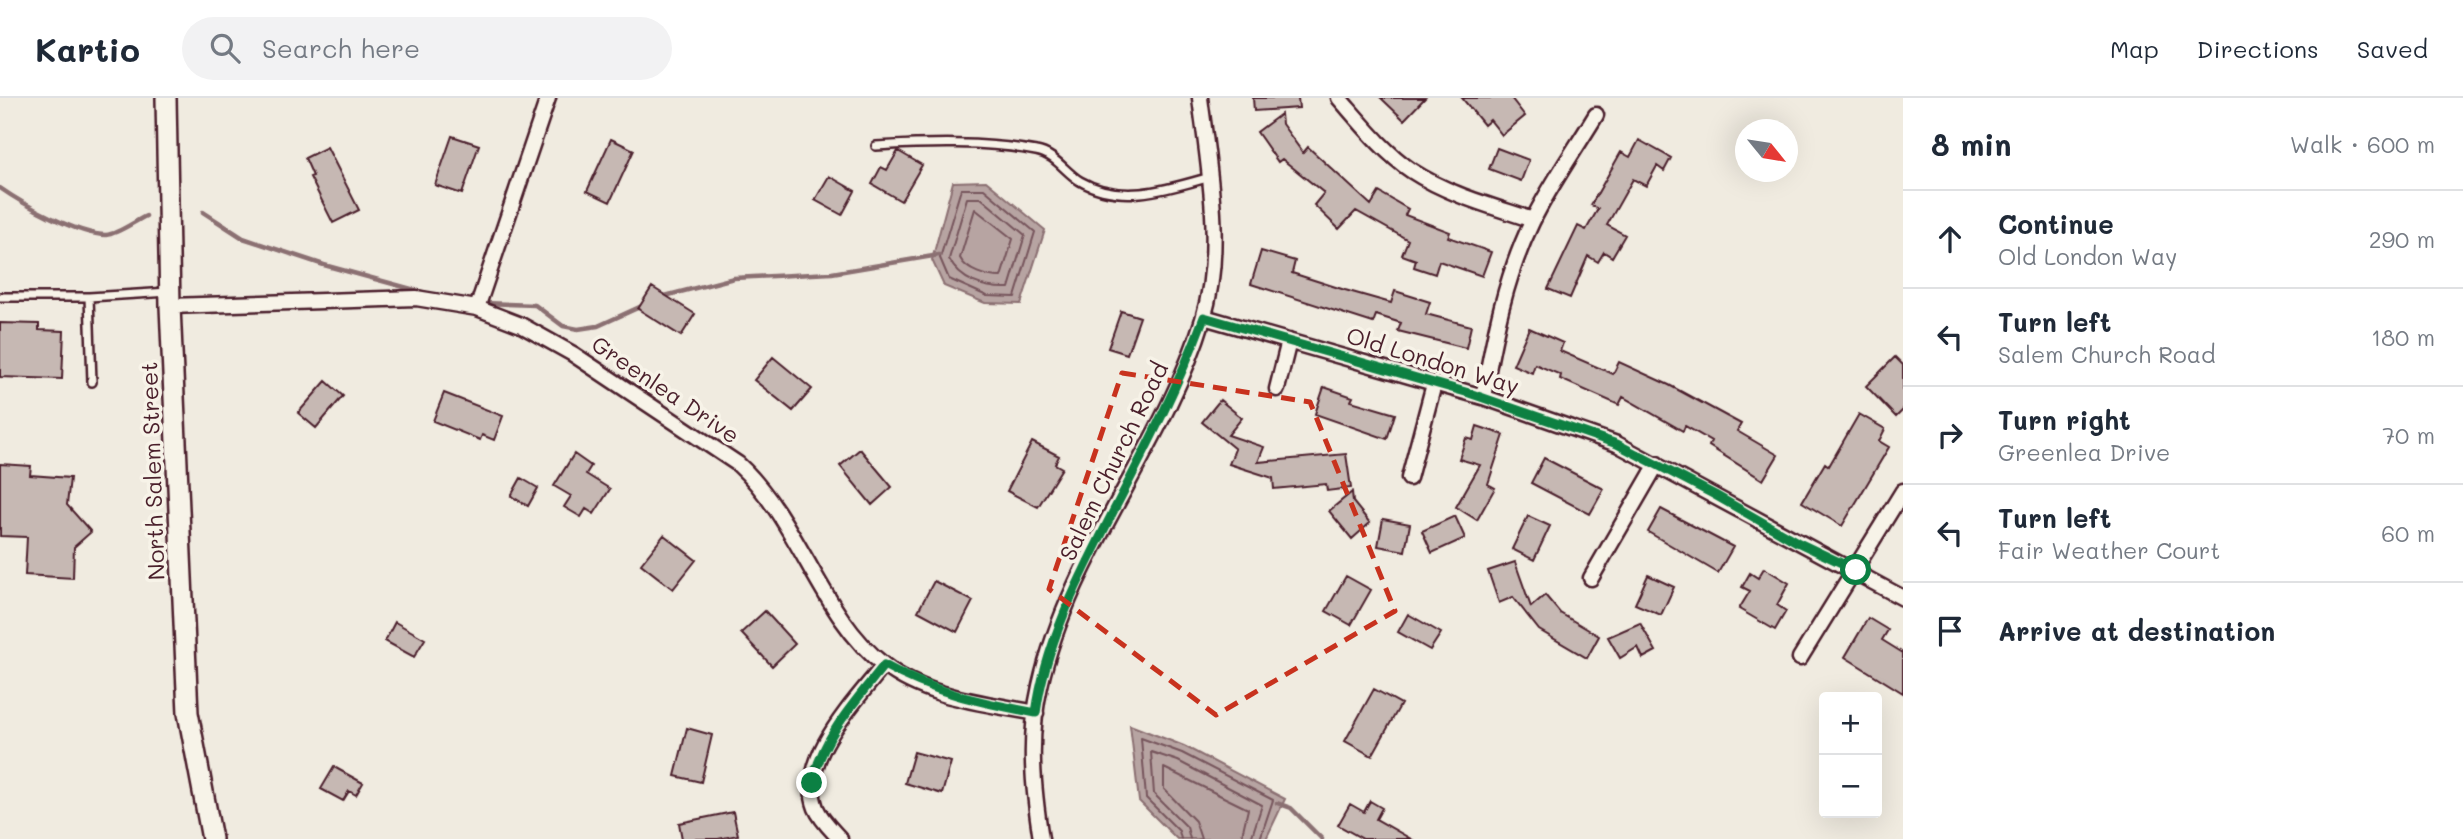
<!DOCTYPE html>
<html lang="en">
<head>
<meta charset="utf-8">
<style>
	:root { --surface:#fff; --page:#f2f2f3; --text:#1f2937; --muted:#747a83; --line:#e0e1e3 }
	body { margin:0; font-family:Mali,sans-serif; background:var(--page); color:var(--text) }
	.controls { position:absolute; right:21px; bottom:21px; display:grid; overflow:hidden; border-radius:7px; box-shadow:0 7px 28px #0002 }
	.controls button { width:63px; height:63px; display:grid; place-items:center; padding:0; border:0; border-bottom:2px solid var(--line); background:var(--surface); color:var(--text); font:35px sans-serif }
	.compass { position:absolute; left:1735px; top:21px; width:63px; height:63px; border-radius:50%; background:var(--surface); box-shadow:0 7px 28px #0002; rotate:120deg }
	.stop { position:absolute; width:21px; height:21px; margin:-16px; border:5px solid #0b8043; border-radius:50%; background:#fff }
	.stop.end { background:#0b8043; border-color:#fff; box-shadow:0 2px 7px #0008 }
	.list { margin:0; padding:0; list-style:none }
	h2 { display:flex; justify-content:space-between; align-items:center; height:91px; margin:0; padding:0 28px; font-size:30px }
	h2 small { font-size:23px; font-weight:400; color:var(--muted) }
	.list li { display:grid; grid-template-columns:46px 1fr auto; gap:21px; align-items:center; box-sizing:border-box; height:98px; padding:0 28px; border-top:2px solid var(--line) }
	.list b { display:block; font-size:26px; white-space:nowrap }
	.list p { margin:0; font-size:23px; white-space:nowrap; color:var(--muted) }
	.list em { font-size:23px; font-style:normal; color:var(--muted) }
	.icon { flex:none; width:38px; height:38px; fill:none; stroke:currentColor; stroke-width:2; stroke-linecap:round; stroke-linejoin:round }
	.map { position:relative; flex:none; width:1903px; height:741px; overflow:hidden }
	header { display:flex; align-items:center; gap:42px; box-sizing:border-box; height:98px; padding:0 35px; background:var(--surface); border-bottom:2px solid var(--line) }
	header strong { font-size:33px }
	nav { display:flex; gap:38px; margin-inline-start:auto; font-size:24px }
	.search { width:490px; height:63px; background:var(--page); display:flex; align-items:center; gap:18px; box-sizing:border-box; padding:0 24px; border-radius:38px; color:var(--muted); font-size:26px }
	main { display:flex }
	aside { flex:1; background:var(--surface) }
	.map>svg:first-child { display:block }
	.water { fill:#b7a4a2; stroke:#8b6f72; stroke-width:2 }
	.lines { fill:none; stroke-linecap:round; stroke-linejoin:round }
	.shore { stroke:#76545b; stroke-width:2 }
	.stream { stroke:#8b6f72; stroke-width:4.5 }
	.building { fill:#c6b8b3; stroke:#4a1f2b; stroke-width:2 }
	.lane-casing { stroke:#4a1f2b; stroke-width:12 }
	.street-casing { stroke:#4a1f2b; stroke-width:19 }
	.secondary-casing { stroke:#4a1f2b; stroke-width:24 }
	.lane { stroke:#f7f3e8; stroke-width:7 }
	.street { stroke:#f7f3e8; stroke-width:14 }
	.secondary { stroke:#f7f3e8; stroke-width:19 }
	.route { stroke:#0b8043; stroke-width:9 }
	.marked { fill:none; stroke:#c8321e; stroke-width:5; stroke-dasharray:14 9; stroke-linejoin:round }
	.labels { text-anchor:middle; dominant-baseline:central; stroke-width:7; stroke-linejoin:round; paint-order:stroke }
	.street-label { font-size:23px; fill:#4a1f2b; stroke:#f7f3e8 }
</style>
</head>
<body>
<header>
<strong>Kartio</strong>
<div class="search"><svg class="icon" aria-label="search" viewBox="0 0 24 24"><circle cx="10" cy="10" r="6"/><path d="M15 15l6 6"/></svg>Search here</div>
<nav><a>Map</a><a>Directions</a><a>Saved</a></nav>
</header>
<main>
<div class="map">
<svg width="1903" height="741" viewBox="0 0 1903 741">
	<rect width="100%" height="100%" fill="#f0ebe0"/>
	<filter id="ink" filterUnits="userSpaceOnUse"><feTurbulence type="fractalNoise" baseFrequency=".0143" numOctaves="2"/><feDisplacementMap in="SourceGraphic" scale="14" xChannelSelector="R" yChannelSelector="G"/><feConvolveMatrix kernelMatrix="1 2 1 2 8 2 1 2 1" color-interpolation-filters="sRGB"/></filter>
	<g filter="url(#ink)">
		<path class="water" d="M986 83 1045 132 1021 206 985 205 944 188 932 162 953 84Z
			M1130 627 1184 648 1285 701 1266 741H1177L1139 703Z"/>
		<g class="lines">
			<path class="shore" d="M961 91H984L1035 134 1015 199 987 198 949 181 940 160Z
				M967 100H981L1025 137 1009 190C985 191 960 183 949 161Z
				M975 111 1013 141 1001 179C987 179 966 173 960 160Z
				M1181 741 1179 733 1146 700 1141 640 1182 655 1273 702 1260 741
				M1190 741 1187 729 1154 696 1151 654 1178 663 1262 707 1251 741
				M1201 741 1195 723 1164 691V670L1248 711 1241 741"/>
			<path class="stream" d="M0 90C23 106 78 137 106 137 118 136 135 123 146 118
				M203 114 243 140 324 167 426 195
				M661 199 734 180 832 175 939 157
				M483 205 535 207 563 228 578 231 598 228 644 207
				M1277 705 1291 710 1322 741"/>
		</g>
		<path class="building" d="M1253 0H1298L1299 10 1254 13Z
			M1381 0H1425L1404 22Z
			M1462 0H1511L1525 18 1502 37 1490 22 1484 27Z
			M1281 16 1282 26 1303 55 1308 49 1371 107 1379 94 1408 111 1405 117 1450 134 1448 139 1491 154 1482 178 1439 163 1435 176 1414 169 1416 162 1402 157 1408 142 1356 113 1339 131 1314 107 1324 95 1282 61 1278 64 1257 34Z
			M452 38 479 47 462 96 435 87Z
			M611 41 634 52 610 104 587 93Z
			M1639 42 1671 60 1664 73 1657 68 1646 88 1633 81 1607 127 1625 137 1612 159 1604 154 1598 164 1588 158 1570 200 1548 191 1578 128 1586 132 1598 111 1591 107 1621 54 1630 59Z
			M327 49 359 112 333 125 310 79 313 78 305 60Z
			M1497 50 1529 62 1521 83 1489 71Z
			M898 53 922 67 901 103 872 86 881 69 887 72Z
			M829 78 855 93 842 117 815 102Z
			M1261 153 1295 163 1292 175 1345 192 1391 205 1395 193 1430 204 1426 216 1471 228 1466 250 1398 233 1401 225 1376 217 1373 225 1251 186Z
			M652 189 695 216 681 238 638 211Z
			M1121 213 1140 219 1127 256 1108 250Z
			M0 225 39 226V232L64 233 62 281 0 279Z
			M1529 230 1563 245 1560 253 1613 276 1619 264 1669 287 1741 326 1737 333 1778 357 1763 382 1709 348 1711 343 1685 328 1683 333 1623 299 1619 307 1560 281 1561 277 1535 266 1532 275 1513 267Z
			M773 259 812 291 793 313 754 282Z
			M1895 259 1903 267V312L1896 319 1866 288Z
			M326 283 343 298 316 330 298 315Z
			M1324 289 1353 299 1351 303 1395 316 1387 341 1315 316Z
			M444 295 503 318 494 342 482 337 480 342 433 323Z
			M1220 302 1242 320 1228 337 1264 349 1258 364 1346 356 1351 390 1327 393 1326 386 1274 391 1273 380 1229 366 1235 351 1202 324Z
			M1859 316 1885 331 1879 343 1889 349 1842 428 1802 404 1825 365 1829 368Z
			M1477 328 1504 337 1488 386 1495 390 1477 422 1456 409 1480 367 1459 361 1466 340 1473 342Z
			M1032 344 1059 358 1055 366 1062 370 1038 409 1007 393Z
			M860 351 892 389 872 407 840 368Z
			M574 356 591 368 586 376 610 391 594 416 586 411 581 419 564 409 571 398 554 388Z
			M1544 360 1604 391 1590 416 1531 385Z
			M0 366 31 368 30 377 70 380 67 407 91 434 74 449 73 480 25 477 27 439 0 438Z
			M521 380 538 390 528 408 511 398Z
			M1352 394 1353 404 1370 425 1352 441 1329 413Z
			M1661 411 1733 449 1718 475 1648 434Z
			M1455 418 1465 440 1432 455 1422 433Z
			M1528 418 1550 428 1534 462 1512 451Z
			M1383 421 1410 426 1405 453 1378 448Z
			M664 437 696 462 673 491 641 466Z
			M1515 464 1531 509 1545 497 1560 515 1599 538 1587 560 1539 532 1513 499 1499 505 1488 473Z
			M1764 470 1789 485 1777 507 1786 513 1775 532 1739 511 1750 493 1742 489 1750 475 1758 480Z
			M1648 477 1674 489 1661 517 1635 506Z
			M1346 478 1371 492 1351 527 1326 513Z
			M934 483 973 503 957 534 918 513Z
			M765 513 795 546 772 568 741 535Z
			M1408 516 1441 535 1430 552 1398 534Z
			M1868 520 1888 532 1882 542 1903 555V595L1845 559Z
			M395 524 425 541 414 559 385 543Z
			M1640 525 1656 553 1643 560 1638 549 1620 560 1608 539Z
			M1374 591 1401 606 1372 658 1345 643Z
			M687 630 712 637 701 684 675 678Z
			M914 654 951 664 942 696 905 685Z
			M334 669 363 685 356 697 349 693 343 703 321 691Z
			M1370 703 1382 710 1376 721 1411 741H1363L1338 727 1350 706 1364 714Z
			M733 714 738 737 718 741H682L679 725Z"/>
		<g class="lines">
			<g class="lane-casing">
				<path id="lane" d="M876 48C928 45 985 43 1036 53 1055 56 1065 74 1080 83 1121 107 1168 91 1210 79
					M0 199H89
					M92 284 89 199 169 194"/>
			</g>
			<g class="street-casing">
				<path id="street" d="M1339 0C1361 25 1384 54 1412 73 1449 97 1492 108 1533 122
					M170 208 416 200 477 210 521 227 573 256 738 366C800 423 821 519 884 567 926 600 985 605 1036 615
					M477 210 548 0
					M1204 219 1483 299 1617 346 1903 500
					M1277 291 1289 243
					M1483 299C1494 239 1505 179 1532 124 1550 87 1575 52 1596 17
					M1409 380 1434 286
					M1591 480 1657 366
					M1800 560 1903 393
					M840 741C832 732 821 722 816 710 797 661 856 603 884 567
					M1041 741C1033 690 1028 640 1040 588 1069 457 1164 350 1203 221 1224 151 1209 71 1200 0"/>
			</g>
			<g class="secondary-casing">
				<path id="secondary" d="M166 0 170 208 188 615 212 741"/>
			</g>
			<use href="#lane" class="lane"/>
			<use href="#street" class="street"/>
			<use href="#secondary" class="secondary"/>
		</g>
	</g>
	<g class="lines" filter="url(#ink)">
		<path class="route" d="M812 685C823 638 854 605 884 567 935 595 979 604 1036 615 1046 542 1081 477 1114 412 1147 349 1179 286 1204 219L1469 295 1617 346 1715 397 1797 444 1856 472"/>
	</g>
	<path class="marked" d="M1122 275 1310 304 1395 513 1216 617 1049 491Z"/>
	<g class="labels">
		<g class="street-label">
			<text transform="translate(1433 262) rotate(17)">Old London Way</text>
			<text transform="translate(666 291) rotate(34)">Greenlea Drive</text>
			<text transform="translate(1113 363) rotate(-64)">Salem Church Road</text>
			<text transform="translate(152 373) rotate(-92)">North Salem Street</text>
		</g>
	</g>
</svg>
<div class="controls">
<button>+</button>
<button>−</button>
</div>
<svg class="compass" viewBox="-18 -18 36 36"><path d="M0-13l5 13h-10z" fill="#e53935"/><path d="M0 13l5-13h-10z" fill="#747a83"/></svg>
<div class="stop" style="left:1856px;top:472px"></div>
<div class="stop end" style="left:812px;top:685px"></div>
</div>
<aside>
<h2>8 min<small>Walk · 600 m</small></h2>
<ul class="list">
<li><svg class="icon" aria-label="ahead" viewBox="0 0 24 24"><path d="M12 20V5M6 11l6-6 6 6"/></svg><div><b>Continue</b><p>Old London Way</p></div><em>290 m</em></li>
<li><svg class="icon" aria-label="left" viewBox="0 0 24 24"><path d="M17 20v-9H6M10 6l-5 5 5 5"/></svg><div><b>Turn left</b><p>Salem Church Road</p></div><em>180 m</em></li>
<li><svg class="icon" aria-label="right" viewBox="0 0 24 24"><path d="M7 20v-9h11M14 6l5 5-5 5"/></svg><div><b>Turn right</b><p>Greenlea Drive</p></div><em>70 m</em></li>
<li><svg class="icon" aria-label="left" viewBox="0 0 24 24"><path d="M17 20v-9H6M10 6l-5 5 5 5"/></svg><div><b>Turn left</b><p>Fair Weather Court</p></div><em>60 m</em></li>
<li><svg class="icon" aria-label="arrive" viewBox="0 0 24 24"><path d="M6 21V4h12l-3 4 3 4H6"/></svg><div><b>Arrive at destination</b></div></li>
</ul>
</aside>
</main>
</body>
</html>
